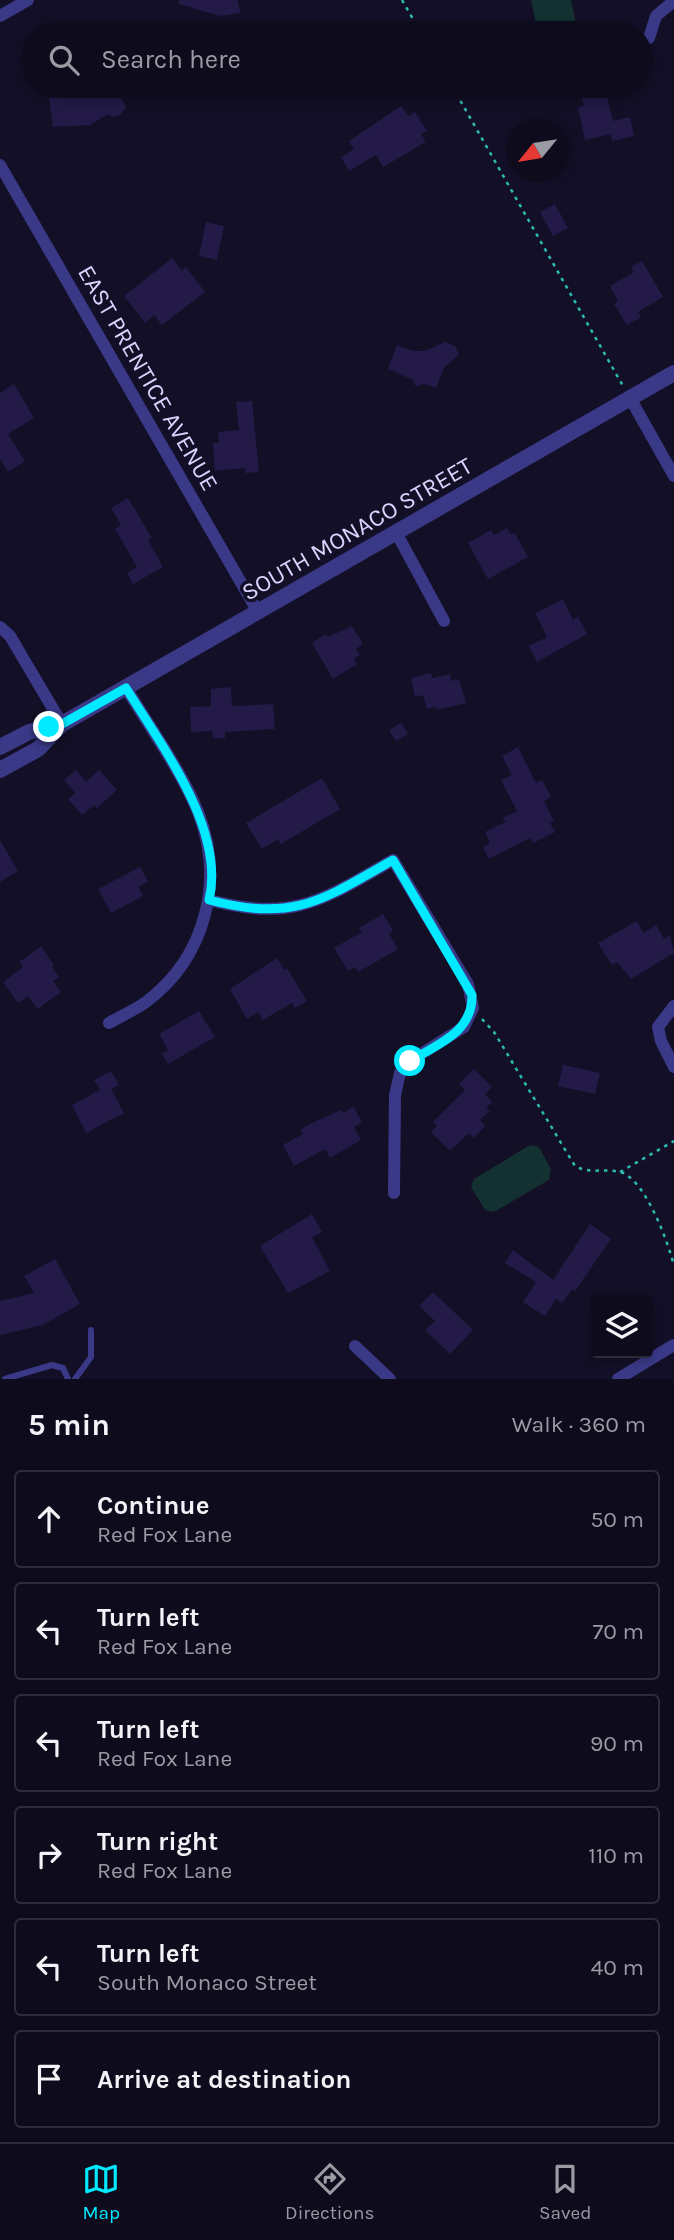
<!DOCTYPE html>
<html lang="en">
<head>
<meta charset="utf-8">
<style>
	:root { --surface:#0e0b1d; --page:#1c192a; --text:#f1f3f6; --muted:#9b9ba4; --line:#2e2b3b; --accent:#01eaff }
	body { margin:0; font-family:Karla,sans-serif; background:var(--page); color:var(--text) }
	.controls { position:absolute; right:21px; bottom:21px; display:grid; overflow:hidden; border-radius:7px; box-shadow:0 4px 10px #0003 }
	.controls button { width:63px; height:63px; display:grid; place-items:center; padding:0; border:0; border-bottom:2px solid var(--line); background:var(--surface); color:var(--text); font:35px sans-serif }
	.compass { position:absolute; left:506px; top:119px; width:63px; height:63px; border-radius:50%; background:var(--surface); box-shadow:0 4px 10px #0003; rotate:240deg }
	.stop { position:absolute; width:21px; height:21px; margin:-16px; border:5px solid #01eaff; border-radius:50%; background:#fff }
	.stop.end { background:#01eaff; border-color:#fff; box-shadow:0 2px 7px #0008 }
	.list { margin:0; padding:0; list-style:none }
	h2 { display:flex; justify-content:space-between; align-items:center; height:91px; margin:0; padding:0 28px; font-size:30px }
	h2 small { font-size:23px; font-weight:400; color:var(--muted) }
	.list li { display:grid; grid-template-columns:46px 1fr auto; gap:21px; align-items:center; box-sizing:border-box; height:98px; margin:0 14px 14px; padding:0 14px; border:2px solid var(--line); border-radius:7px }
	.list b { display:block; font-size:26px; white-space:nowrap }
	.list p { margin:0; font-size:23px; white-space:nowrap; color:var(--muted) }
	.list em { font-size:23px; font-style:normal; color:var(--muted) }
	.icon { flex:none; width:38px; height:38px; fill:none; stroke:currentColor; stroke-width:2; stroke-linecap:round; stroke-linejoin:round }
	.map { position:relative; flex:none; width:674px; height:1379px; overflow:hidden }
	.search { position:absolute; background:var(--surface); box-shadow:0 4px 10px #0003; left:21px; right:21px; top:21px; height:77px; display:flex; align-items:center; gap:18px; box-sizing:border-box; padding:0 24px; border-radius:38px; color:var(--muted); font-size:26px }
	.sheet { height:763px; background:var(--surface) }
	nav { display:flex; justify-content:space-around; align-items:center; box-sizing:border-box; height:98px; border-top:2px solid var(--line); background:var(--surface); font-size:19px; color:var(--muted) }
	nav a { display:grid; justify-items:center; gap:4px }
	nav .on { color:var(--accent) }
	.map>svg:first-child { display:block }
	.green { fill:#123130 }
	.building { fill:#231a48 }
	.lines { fill:none; stroke-linecap:round; stroke-linejoin:round }
	.path { stroke:#2cbbb0; stroke-width:2.5; stroke-dasharray:3.5 5; stroke-linecap:butt }
	.service { stroke:#3a3987; stroke-width:6 }
	.minor { stroke:#3a3987; stroke-width:12 }
	.tertiary { stroke:#3a3987; stroke-width:16 }
	.route { stroke:#01eaff; stroke-width:9 }
	.labels { text-anchor:middle; dominant-baseline:central; stroke-width:7; stroke-linejoin:round; paint-order:stroke }
	.street-label { font-size:24px; fill:#d9d5ff; stroke:#130f27 }
</style>
</head>
<body>
<div class="map">
<svg width="674" height="1379" viewBox="0 0 674 1379">
	<rect width="100%" height="100%" fill="#130f27"/>
	<path class="green" d="M531 0H571L578 33H538Z
		M530 1145 539 1147 551 1169 549 1180 494 1212 485 1210 471 1187 474 1179Z"/>
	<path class="building" d="M179 0H237L241 13 220 16 179 4Z
		M83 86H130L121 98 126 107 119 116 112 117 108 114 90 125 53 127 49 98 77 94Z
		M579 86H604L613 121 630 117 634 136 612 141 611 134 585 140 578 107 584 106Z
		M401 106 408 116 415 112 427 131 421 134 426 142 383 167 376 155 349 171 341 157 354 149 349 141Z
		M555 204 568 228 553 236 540 212Z
		M206 222 224 226 217 260 199 256Z
		M172 258 182 271 186 267 205 292 162 325 154 315 145 323 124 296Z
		M642 261 663 297 638 312 641 317 627 325 614 304 618 301 610 286 634 272 631 267Z
		M445 342 455 346 459 355 444 368 436 388 424 384 416 387 413 380 388 369 397 345 413 351H425Z
		M14 384 34 418 8 434 25 461 8 472 0 459V393Z
		M252 401 259 472 245 473V468L215 471 213 443H219L218 432 239 430 236 402Z
		M128 498 152 538 148 540 163 567 133 584 127 573 137 567 115 529 121 525 111 508Z
		M507 528 511 535 515 533 528 557 488 579 468 543 491 530 494 535Z
		M563 599 573 620 578 617 587 634 537 662 529 646 547 637 535 613Z
		M352 626 363 644 356 649 360 655 354 658 357 664 333 679 312 643 326 634 328 637Z
		M431 673 432 678 450 674 451 681 459 679 466 703 437 710 436 707 427 709 423 695 415 697 411 678Z
		M231 687 232 706 273 704 275 729 225 732V738H213L212 731 191 732 190 707 211 706V689Z
		M401 723 408 734 396 741 389 730Z
		M518 747 536 783 542 780 551 797 544 801 554 821 550 823 555 832 533 843 530 838 489 859 483 847 490 843 485 832 505 822 503 818 517 811 501 780 512 775 502 756Z
		M76 770 86 782 99 770 117 790 97 808 94 805 82 815 68 799 75 793 64 780Z
		M322 778 340 809 281 844 278 839 262 849 246 823Z
		M0 840 18 871 0 882Z
		M140 867 148 881 138 887 143 896 111 913 98 889Z
		M383 914 393 931 389 934 398 949 358 972 355 967 348 971 334 948 362 932 359 928Z
		M637 921 643 933 656 925 664 939 670 935 674 953 631 979 617 962 612 965 598 943Z
		M41 946 54 965 52 967 59 977 53 981 61 992 38 1009 28 996 18 1003 3 982 23 967 19 962Z
		M277 958 284 970 287 968 307 1001 295 1008 292 1003 263 1020 258 1012 247 1019 230 989Z
		M199 1011 215 1037 168 1064 162 1054 168 1050 159 1034Z
		M563 1065 600 1073 595 1094 558 1086Z
		M474 1069 492 1087 485 1094 492 1102 486 1107 490 1111 480 1120 485 1126 474 1138 469 1133 450 1151 431 1132 437 1126 433 1122 465 1090 459 1084Z
		M111 1071 119 1085 111 1089 124 1113 86 1133 72 1105 100 1090 94 1080Z
		M354 1107 362 1122 354 1127 361 1140 330 1158 325 1149 294 1166 283 1145 303 1134 300 1130 310 1124 341 1110 343 1113Z
		M312 1214 322 1232 312 1237 330 1271 288 1293 260 1246Z
		M590 1224 611 1239 575 1291 572 1289 562 1303 556 1299 545 1316 523 1302 536 1282 505 1263 513 1250 553 1280Z
		M55 1259 80 1304 43 1325 0 1335V1301L34 1293 24 1276Z
		M433 1292 473 1330 450 1354 425 1330 435 1321 419 1306Z"/>
	<g class="lines">
		<path class="path" d="M402 0 421 33
			M452 86 623 386
			M482 1019 494 1032 575 1166C590 1175 607 1167 623 1173 647 1184 668 1242 674 1266
			M620 1172 674 1141"/>
		<path class="service" d="M5 1379 52 1365 63 1368 68 1379
			M75 1379 91 1357V1330"/>
		<path class="minor" d="M0 16 28 0
			M649 38 656 16 674 1
			M0 165 258 612
			M630 398 674 476
			M397 534 444 621
			M0 627 10 636 62 724
			M209 900C294 922 321 901 393 860L468 984 473 1008 464 1027 410 1061 400 1073 395 1095 394 1193
			M674 1006 658 1027 661 1041 674 1067
			M109 1023C121 1016 135 1010 146 1002 206 957 225 880 198 812 183 774 148 724 126 688
			M355 1346 390 1379
			M618 1379 674 1345"/>
		<path class="tertiary" d="M0 747 29 732 62 724 674 373
			M0 770 38 749 62 724"/>
	</g>
	<g class="lines">
		<path class="route" d="M49 727 62 724 126 688C161 745 226 830 209 900 294 922 321 901 393 860L472 995C473 1032 438 1044 410 1061"/>
	</g>
	<g class="labels">
		<g class="street-label">
			<text transform="translate(148 378) rotate(60)">EAST PRENTICE AVENUE</text>
			<text transform="translate(357 529) rotate(-30)">SOUTH MONACO STREET</text>
		</g>
	</g>
</svg>
<div class="controls">
<button><svg class="icon" aria-label="layers" viewBox="0 0 24 24"><path d="M12 4l9 5-9 5-9-5zM3 14l9 5 9-5"/></svg></button>
</div>
<svg class="compass" viewBox="-18 -18 36 36"><path d="M0-13l5 13h-10z" fill="#e53935"/><path d="M0 13l5-13h-10z" fill="#9b9ba4"/></svg>
<div class="stop" style="left:410px;top:1061px"></div>
<div class="stop end" style="left:49px;top:727px"></div>
<div class="search"><svg class="icon" aria-label="search" viewBox="0 0 24 24"><circle cx="10" cy="10" r="6"/><path d="M15 15l6 6"/></svg>Search here</div>
</div>
<section class="sheet">
<h2>5 min<small>Walk · 360 m</small></h2>
<ul class="list">
<li><svg class="icon" aria-label="ahead" viewBox="0 0 24 24"><path d="M12 20V5M6 11l6-6 6 6"/></svg><div><b>Continue</b><p>Red Fox Lane</p></div><em>50 m</em></li>
<li><svg class="icon" aria-label="left" viewBox="0 0 24 24"><path d="M17 20v-9H6M10 6l-5 5 5 5"/></svg><div><b>Turn left</b><p>Red Fox Lane</p></div><em>70 m</em></li>
<li><svg class="icon" aria-label="left" viewBox="0 0 24 24"><path d="M17 20v-9H6M10 6l-5 5 5 5"/></svg><div><b>Turn left</b><p>Red Fox Lane</p></div><em>90 m</em></li>
<li><svg class="icon" aria-label="right" viewBox="0 0 24 24"><path d="M7 20v-9h11M14 6l5 5-5 5"/></svg><div><b>Turn right</b><p>Red Fox Lane</p></div><em>110 m</em></li>
<li><svg class="icon" aria-label="left" viewBox="0 0 24 24"><path d="M17 20v-9H6M10 6l-5 5 5 5"/></svg><div><b>Turn left</b><p>South Monaco Street</p></div><em>40 m</em></li>
<li><svg class="icon" aria-label="arrive" viewBox="0 0 24 24"><path d="M6 21V4h12l-3 4 3 4H6"/></svg><div><b>Arrive at destination</b></div></li>
</ul>
</section>
<nav>
<a class="on"><svg class="icon" aria-label="map" viewBox="0 0 24 24"><path d="M3 6l6-2 6 2 6-2v14l-6 2-6-2-6 2zM9 4v14M15 6v14"/></svg>Map</a>
<a><svg class="icon" aria-label="directions" viewBox="0 0 24 24"><path d="M12 3l9 9-9 9-9-9zM9 14v-3h6M13 9l2 2-2 2"/></svg>Directions</a>
<a><svg class="icon" aria-label="saved" viewBox="0 0 24 24"><path d="M7 4h10v16l-5-4-5 4z"/></svg>Saved</a>
</nav>
</body>
</html>
